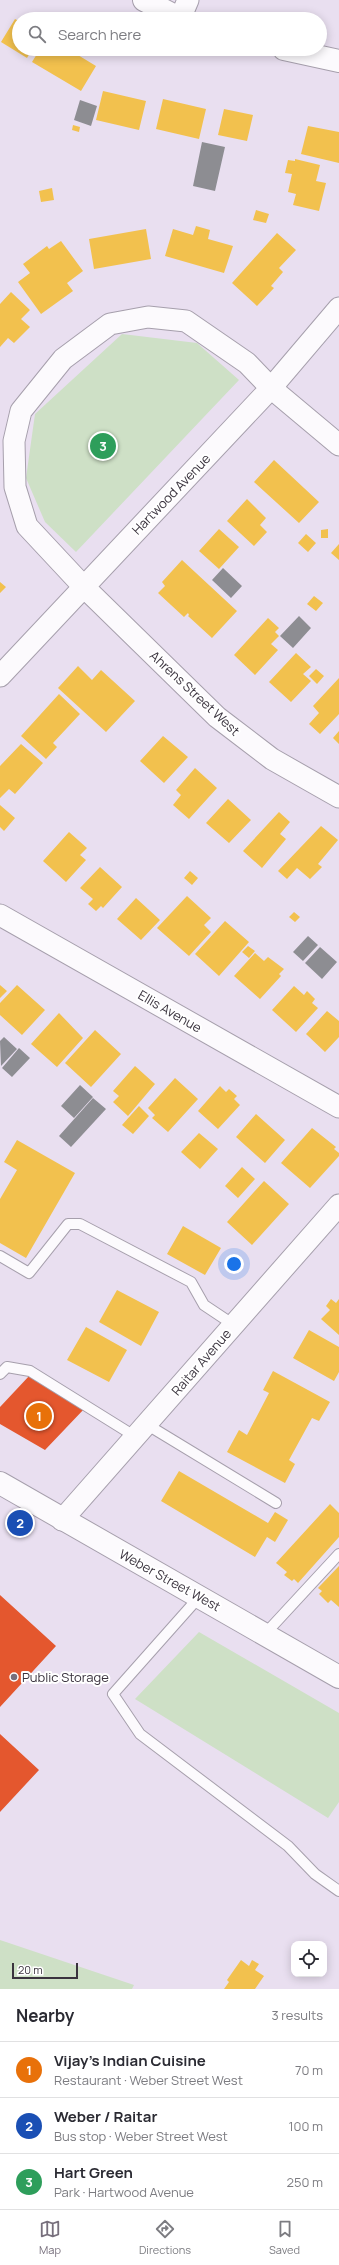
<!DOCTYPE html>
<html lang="en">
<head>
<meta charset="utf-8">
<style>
	:root { --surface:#fff; --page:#f2f2f3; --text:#2b2b33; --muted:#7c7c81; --line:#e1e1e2; --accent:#776f7c }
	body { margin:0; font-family:Manrope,sans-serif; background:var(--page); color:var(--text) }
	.controls { position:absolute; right:12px; bottom:12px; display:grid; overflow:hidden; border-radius:8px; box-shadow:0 2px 10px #0003 }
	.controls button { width:36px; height:36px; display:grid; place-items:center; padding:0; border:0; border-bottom:1px solid var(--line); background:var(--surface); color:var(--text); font:20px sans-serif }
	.scale { position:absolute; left:12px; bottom:10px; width:66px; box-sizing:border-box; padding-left:4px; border:2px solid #3a333e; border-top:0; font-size:11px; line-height:14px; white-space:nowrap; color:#3a333e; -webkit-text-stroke:3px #fff; paint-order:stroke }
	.you { position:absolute; left:234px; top:1264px; width:14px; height:14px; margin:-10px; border:3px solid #fff; border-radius:50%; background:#1a73e8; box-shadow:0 0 0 6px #1a73e833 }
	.badge { display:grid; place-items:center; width:26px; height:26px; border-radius:50%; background:var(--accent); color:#fff; font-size:13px; font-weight:700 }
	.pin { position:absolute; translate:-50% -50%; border:2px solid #fff; box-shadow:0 1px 4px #0006 }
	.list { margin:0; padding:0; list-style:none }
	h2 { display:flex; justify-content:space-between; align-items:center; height:52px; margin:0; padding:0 16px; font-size:17px }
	h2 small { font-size:13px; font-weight:400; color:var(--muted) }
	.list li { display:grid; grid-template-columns:26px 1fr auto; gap:12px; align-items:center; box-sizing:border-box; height:56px; padding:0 16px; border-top:1px solid var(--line) }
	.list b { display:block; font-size:15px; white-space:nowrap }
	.list p { margin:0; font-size:13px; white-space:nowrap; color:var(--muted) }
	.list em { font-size:13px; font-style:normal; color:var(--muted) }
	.icon { flex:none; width:22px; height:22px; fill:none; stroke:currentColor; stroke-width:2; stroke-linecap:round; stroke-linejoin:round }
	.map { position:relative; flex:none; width:339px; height:1989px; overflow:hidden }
	.search { position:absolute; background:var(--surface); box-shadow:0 2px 10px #0003; left:12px; right:12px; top:12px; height:44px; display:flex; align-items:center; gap:10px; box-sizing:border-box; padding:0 14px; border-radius:22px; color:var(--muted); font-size:15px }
	.sheet { height:220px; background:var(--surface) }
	nav { display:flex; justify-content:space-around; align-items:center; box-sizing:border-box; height:56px; border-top:1px solid var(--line); background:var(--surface); font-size:11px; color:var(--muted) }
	nav a { display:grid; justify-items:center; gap:2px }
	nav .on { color:var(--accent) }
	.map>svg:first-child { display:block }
	.green { fill:#cee0c6 }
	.homes { fill:#f2c14e }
	.shops { fill:#e4572e }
	.industry { fill:#8d8d92 }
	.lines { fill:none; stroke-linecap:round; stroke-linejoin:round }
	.service-casing { stroke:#a69fac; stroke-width:12 }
	.minor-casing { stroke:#a69fac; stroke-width:23 }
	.tertiary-casing { stroke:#a69fac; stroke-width:24 }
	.secondary-casing { stroke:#a69fac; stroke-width:24 }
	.service { stroke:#fcfafd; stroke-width:10 }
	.minor { stroke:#fcfafd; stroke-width:21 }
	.tertiary { stroke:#fcfafd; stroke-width:22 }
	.secondary { stroke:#fcfafd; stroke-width:22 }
	.poi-dot { fill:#776f7c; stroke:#fff; stroke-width:1.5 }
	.labels { text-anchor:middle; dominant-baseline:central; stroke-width:4; stroke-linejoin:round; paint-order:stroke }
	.street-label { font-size:13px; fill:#3a333e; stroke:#fff }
	.poi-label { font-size:13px; fill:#3a333e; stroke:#fff; text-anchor:start }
</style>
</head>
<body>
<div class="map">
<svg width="339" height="1989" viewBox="0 0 339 1989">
	<rect width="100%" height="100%" fill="#e9dff0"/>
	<path class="green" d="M122 334 197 343 239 380 76 552 45 522 26 478 35 414Z
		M199 1632 339 1713V1802L328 1818 135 1699Z
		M0 1940 134 1985 132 1989H0Z"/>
	<path class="homes" d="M15 19 19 21V49H32L27 58 1 42Z
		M40 49H68L96 66 81 91 32 62Z
		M103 91 146 101 139 130 96 120Z
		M163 99 206 109 199 139 156 129Z
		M224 109 253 115 247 141 218 135Z
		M73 125 80 127 79 132 72 130Z
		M308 126 339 132V163L301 154Z
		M295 159 320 165 316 181 326 183 319 211 293 205 296 194 288 192 292 174 285 173 288 160 295 161Z
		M52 188 54 200 41 202 39 191Z
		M256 210 269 214 266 223 253 220Z
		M196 226 210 230 208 239 233 246 224 273 165 256 173 229 193 235Z
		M146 229 151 259 94 269 89 239Z
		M277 233 296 250 279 268 283 272 271 286 274 288 257 306 232 283Z
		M61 241 83 271 67 283 73 291 41 314 18 282 30 273 23 264 47 246 49 249Z
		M11 292 30 310 21 319 30 327 14 343 8 338 0 347V304Z
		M274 460 319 502 299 523 254 482Z
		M247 499 266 518 260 525 267 532 254 546 227 521Z
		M219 529 239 547 219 569 199 551Z
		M328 529V538H321V530Z
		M306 534 316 543 308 552 298 543Z
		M339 544V560L331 553Z
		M182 560 237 611 212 638 188 616 189 615 188 613 184 617 158 593 165 586 162 582Z
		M0 582 6 587 0 593Z
		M314 596 323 603 316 611 307 604Z
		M268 618 279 628 275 632 279 636 271 644 278 650 255 675 234 655Z
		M296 653 311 667 303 674 311 681 291 702 269 682Z
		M78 666 92 680 101 670 135 701 106 732 58 688Z
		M316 669 324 676 317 684 309 676Z
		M339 678V714L320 734 309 724 319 713 313 706Z
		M59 694 80 714 53 743 57 747 46 759 21 736Z
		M339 731V744L333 738Z
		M163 736 188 757 164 783 140 761Z
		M21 744 43 763 15 794 9 789 0 798V766Z
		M195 768 217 788 189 819 173 805 181 795 176 790Z
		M228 799 251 820 229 843 206 823Z
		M0 805 15 818 4 831 0 827Z
		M279 812 290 822 280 834 286 839 262 868 243 851Z
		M321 826 338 840 318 864 322 867 310 879 297 868 287 879 278 871Z
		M69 832 87 848 80 855 86 860 66 882 43 861Z
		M100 867 122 887 103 908 101 906 96 911 88 904 93 899 80 888Z
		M190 871 198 878 192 885 184 878Z
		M187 896 211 918 204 925 211 932 189 956 157 928Z
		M136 898 160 920 141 940 117 919Z
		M294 912 300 917 295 922 289 917Z
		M225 921 249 942 219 976 195 954Z
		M248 946 255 951 249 958 242 952Z
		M255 953 264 961 268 957 284 969 279 974 281 976 260 999 234 976Z
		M0 985 7 991 0 998Z
		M17 985 45 1010 22 1035 0 1015V1003Z
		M294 986 304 995 307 991 315 999 312 1003 318 1008 296 1032 272 1010Z
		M327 1011 339 1021V1037L325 1052 306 1034Z
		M59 1013 83 1038 57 1067 31 1044Z
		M95 1030 121 1054 91 1087 65 1063Z
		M135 1066 155 1084 128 1116 113 1102 119 1096 113 1091Z
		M175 1078 198 1099 168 1132 152 1118 155 1115 148 1108Z
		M220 1086 226 1092 229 1089 237 1096 234 1099 240 1105 218 1129 198 1111Z
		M139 1106 149 1116 133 1134 122 1125Z
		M256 1114 285 1140 265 1163 236 1137Z
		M312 1128 336 1147 334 1149 339 1153V1156L310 1188 281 1163Z
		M199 1133 218 1149 200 1169 181 1152Z
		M17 1140 75 1173 26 1258 0 1243V1199L17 1170 4 1162Z
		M242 1167 255 1179 238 1198 225 1186Z
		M264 1181 289 1204 252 1245 227 1222Z
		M183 1226 221 1248 205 1275 167 1254Z
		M117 1290 159 1312 141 1346 99 1322Z
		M331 1299 336 1303 339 1299V1335L321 1319 330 1310 326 1306Z
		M86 1327 127 1350 109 1382 67 1360Z
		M309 1330 339 1347V1372L334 1381 293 1358Z
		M273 1371 330 1402 319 1421 312 1418 289 1460 295 1464 285 1483 227 1452 239 1430 247 1435 269 1393 263 1390Z
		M179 1471 268 1523 275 1512 288 1520 275 1542 267 1537 255 1557 161 1501Z
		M330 1504 339 1513V1537L298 1583 294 1579 292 1581 284 1575 287 1572 276 1563Z
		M339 1566V1607L331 1600 328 1603 319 1594 322 1591 318 1588Z
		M241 1960 249 1966 252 1960 259 1964 255 1970 264 1976 255 1989H224L229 1982 227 1980Z"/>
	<path class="shops" d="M30 1375 85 1408 45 1450 0 1424V1407Z
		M0 1595 56 1646 0 1707Z
		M0 1734 39 1770 0 1812Z"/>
	<path class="industry" d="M80 100 97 106 91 126 74 120Z
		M202 142 225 147 215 191 193 186Z
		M223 568 242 586 231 598 212 580Z
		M299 616 311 628 293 648 280 636Z
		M308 936 318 945 303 961 293 952Z
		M320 947 337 962 322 979 305 963Z
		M4 1037 17 1049 1 1066 0 1041Z
		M19 1048 30 1058 12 1077 2 1068Z
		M80 1085 93 1097 74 1118 61 1106Z
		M93 1098 106 1109 71 1147 59 1136Z"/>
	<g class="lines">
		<g class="service-casing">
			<path id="service" d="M0 1256 29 1273 68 1224H80L191 1282 204 1305 234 1325
				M0 1374 7 1367 30 1371 136 1437
				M146 1424 276 1503
				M200 1596 113 1694 140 1734 288 1846 315 1874 339 1891
				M265 1634 339 1554"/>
		</g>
		<g class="minor-casing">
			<path id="minor" d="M180 19 188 0
				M339 445 271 388 247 363 186 321 148 317 110 324 63 359 21 411 14 441 15 487 27 526 83 586 217 717 272 759 339 797
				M0 676 271 388 339 308
				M0 915 339 1107
				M62 1520 339 1205"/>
		</g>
		<g class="tertiary-casing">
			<path id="tertiary" d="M144 0 181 19
				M284 49 339 61"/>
		</g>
		<g class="secondary-casing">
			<path id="secondary" d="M0 1483 339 1677"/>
		</g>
		<use href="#service" class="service"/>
		<use href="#minor" class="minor"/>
		<use href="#tertiary" class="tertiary"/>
		<use href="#secondary" class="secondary"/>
	</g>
	<circle class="poi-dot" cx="14" cy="1677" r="4"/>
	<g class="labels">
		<g class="street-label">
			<text transform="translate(171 494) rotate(-46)">Hartwood Avenue</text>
			<text transform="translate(195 693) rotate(43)">Ahrens Street West</text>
			<text transform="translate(170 1011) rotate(30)">Ellis Avenue</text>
			<text transform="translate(201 1362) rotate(-49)">Raitar Avenue</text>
			<text transform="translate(170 1580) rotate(29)">Weber Street West</text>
		</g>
		<g class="poi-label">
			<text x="22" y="1677">Public Storage</text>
		</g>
	</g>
</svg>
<div class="controls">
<button><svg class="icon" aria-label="locate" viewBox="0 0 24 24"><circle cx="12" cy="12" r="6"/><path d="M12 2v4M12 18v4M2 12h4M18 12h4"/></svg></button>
</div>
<div class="scale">20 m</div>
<div class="you"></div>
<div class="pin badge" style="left:39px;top:1416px;background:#e8710a">1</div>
<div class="pin badge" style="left:20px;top:1523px;background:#1a4fb4">2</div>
<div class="pin badge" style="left:103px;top:446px;background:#2e9e5b">3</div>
<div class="search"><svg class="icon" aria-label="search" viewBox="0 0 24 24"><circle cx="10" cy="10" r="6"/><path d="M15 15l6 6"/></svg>Search here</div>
</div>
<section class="sheet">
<h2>Nearby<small>3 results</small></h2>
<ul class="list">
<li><span class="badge" style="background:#e8710a">1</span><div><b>Vijay's Indian Cuisine</b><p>Restaurant · Weber Street West</p></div><em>70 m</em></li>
<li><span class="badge" style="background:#1a4fb4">2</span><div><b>Weber / Raitar</b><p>Bus stop · Weber Street West</p></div><em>100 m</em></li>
<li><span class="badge" style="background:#2e9e5b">3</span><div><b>Hart Green</b><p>Park · Hartwood Avenue</p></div><em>250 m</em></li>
</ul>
</section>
<nav>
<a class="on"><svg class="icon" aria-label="map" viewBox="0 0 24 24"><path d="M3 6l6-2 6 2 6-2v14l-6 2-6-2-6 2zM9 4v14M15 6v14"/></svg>Map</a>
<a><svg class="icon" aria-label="directions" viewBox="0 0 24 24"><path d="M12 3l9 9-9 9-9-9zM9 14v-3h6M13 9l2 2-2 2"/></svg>Directions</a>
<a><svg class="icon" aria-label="saved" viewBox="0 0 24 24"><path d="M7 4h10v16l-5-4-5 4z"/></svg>Saved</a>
</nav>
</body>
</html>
